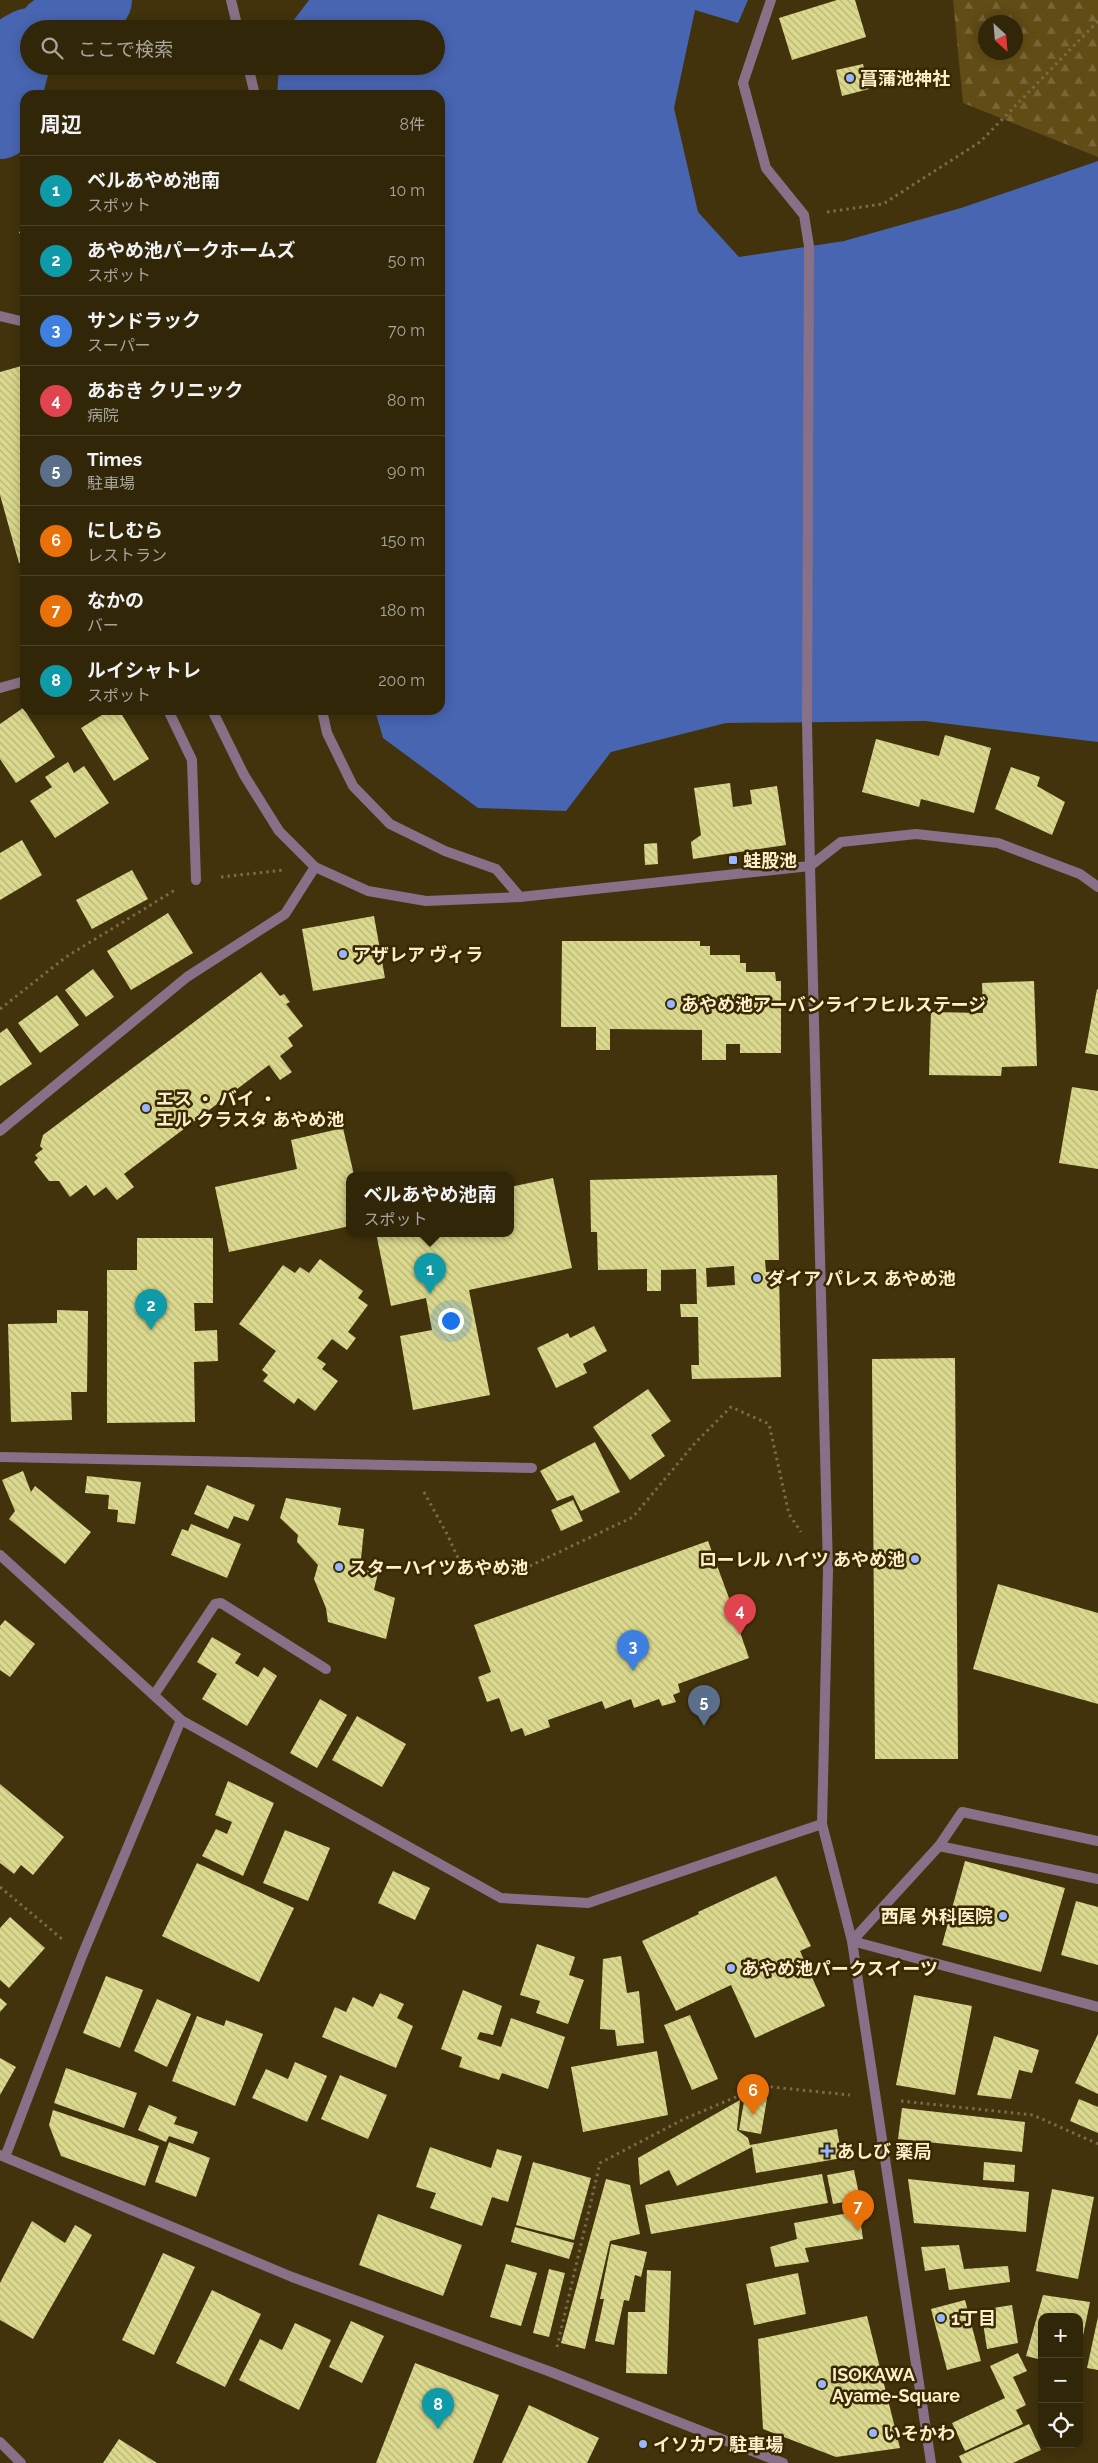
<!DOCTYPE html>
<html lang="ja">
<head>
<meta charset="utf-8">
<style>
	:root { --surface:#322609; --page:#3a2e12; --text:#f1f3f6; --muted:#a8a59c; --line:#4d432a; --accent:#98b6fd }
	body { margin:0; font-family:Raleway,"Noto Sans JP",sans-serif; background:var(--page); color:var(--text) }
	.controls { position:absolute; right:15px; bottom:15px; display:grid; overflow:hidden; border-radius:10px; box-shadow:0 2px 12px #0003 }
	.controls button { width:45px; height:45px; display:grid; place-items:center; padding:0; border:0; border-bottom:1px solid var(--line); background:var(--surface); color:var(--text); font:25px sans-serif }
	.compass { position:absolute; left:978px; top:15px; width:45px; height:45px; border-radius:50%; background:var(--surface); box-shadow:0 2px 12px #0003; rotate:154deg }
	.you { position:absolute; left:450px; top:1320px; width:18px; height:18px; margin:-12px; border:4px solid #fff; border-radius:50%; background:#1a73e8; box-shadow:0 0 0 8px #1a73e833 }
	.badge { display:grid; place-items:center; width:32px; height:32px; border-radius:50%; background:var(--accent); color:#fff; font-size:16px; font-weight:700 }
	.pin { position:absolute; translate:-50% -41px; filter:drop-shadow(0 1px 2px #0008) }
	.pin::after { content:''; position:absolute; top:26px; width:18px; height:15px; background:inherit; clip-path:polygon(0 0,100% 0,50% 100%) }
	.popup { position:absolute; left:346px; top:1172px; width:168px; height:65px; box-sizing:border-box; display:grid; place-content:center; border-radius:10px; background:var(--surface); filter:drop-shadow(0 1px 4px #0005); font-size:16px; white-space:nowrap; color:var(--muted) }
	.popup b { font-size:19px; color:var(--text) }
	.popup::after { content:''; position:absolute; left:50%; top:100%; margin-left:-10px; border:10px solid transparent; border-top-color:var(--surface) }
	.list { margin:0; padding:0; list-style:none }
	h2 { display:flex; justify-content:space-between; align-items:center; height:65px; margin:0; padding:0 20px; font-size:21px }
	h2 small { font-size:16px; font-weight:400; color:var(--muted) }
	.list li { display:grid; grid-template-columns:32px 1fr auto; gap:15px; align-items:center; box-sizing:border-box; height:70px; padding:0 20px; border-top:1px solid var(--line) }
	.list b { display:block; font-size:19px; white-space:nowrap }
	.list p { margin:0; font-size:16px; white-space:nowrap; color:var(--muted) }
	.list em { font-size:16px; font-style:normal; color:var(--muted) }
	.icon { flex:none; width:28px; height:28px; fill:none; stroke:currentColor; stroke-width:2; stroke-linecap:round; stroke-linejoin:round }
	.map { position:relative; flex:none; width:1098px; height:2463px; overflow:hidden }
	.search { position:absolute; background:var(--surface); box-shadow:0 2px 12px #0003; left:20px; top:20px; width:425px; height:55px; display:flex; align-items:center; gap:12px; box-sizing:border-box; padding:0 18px; border-radius:28px; color:var(--muted); font-size:19px }
	.panel { position:absolute; background:var(--surface); box-shadow:0 2px 12px #0003; left:20px; top:90px; width:425px; height:625px; border-radius:15px }
	.map>svg:first-child { display:block }
	.forest { fill:url(#forest-firs); fill-rule:evenodd }
	.water { fill:#4865b1 }
	.lines { fill:none; stroke-linecap:round; stroke-linejoin:round }
	.river { stroke:#4865b1; stroke-width:68 }
	.building { fill:url(#building-back-hatch); fill-rule:evenodd }
	.path { stroke:#7a6b45; stroke-width:3; stroke-dasharray:2.5 4; stroke-linecap:butt }
	.service { stroke:#887188; stroke-width:10 }
	.minor { stroke:#887188; stroke-width:10 }
	.tertiary { stroke:#887188; stroke-width:10 }
	.poi-dot { fill:#98b6fd; stroke:#382901; stroke-width:2 }
	.labels { text-anchor:middle; dominant-baseline:central; stroke-width:5; stroke-linejoin:round; paint-order:stroke }
	.poi-label { font-size:18px; font-weight:bold; fill:#fdedca; stroke:#382901; text-anchor:start }
</style>
</head>
<body>
<div class="map">
<svg width="1098" height="2463" viewBox="0 0 1098 2463">
	<defs>
		<pattern id="forest-firs" width="22" height="20" patternUnits="userSpaceOnUse" patternTransform="scale(1.25)"><rect width="22" height="20" fill="#614c16"/><path d="M5 1l3.5 6h-7zM16 11l3.5 6h-7z" fill="#796637"/></pattern>
		<pattern id="building-back-hatch" width="6" height="6" patternUnits="userSpaceOnUse" patternTransform="scale(1.25)"><rect width="6" height="6" fill="#dbd98d"/><path d="M-1 5l2 2M0 0l6 6M5-1l2 2" fill="none" stroke="#b7b479"/></pattern>
	</defs>
	<rect width="100%" height="100%" fill="#42330c"/>
	<path class="forest" d="M953 0H1098V157L963 103ZM986 22H1016V52H986Z"/>
	<path class="water" d="M309 0H748L738 23 695 10 674 108 698 212 739 257 844 241 961 208 1098 161V742L925 721 726 723 611 752 566 811 478 808 383 738 375 710H440V95H277L279 66H436V29H287Z"/>
	<g class="lines">
		<path class="river" d="M52 29 93 5 98 0
			M0 125 20 47 29 42"/>
	</g>
	<path class="building" d="M837 0H855L866 37 792 60 779 18Z
		M863 64 869 89 842 96 836 70Z
		M25 229V244L19 232Z
		M25 365V561L19 563 0 495V372Z
		M23 708 55 757 16 783 0 759V724Z
		M110 710H119L149 759 114 781 81 728Z
		M945 735 991 748 974 813 921 799 919 807 862 792 876 739 939 756Z
		M68 762 74 773 84 766 109 803 55 838 30 801 52 787 45 777Z
		M1011 767 1040 777 1037 786 1065 802 1052 835 995 809Z
		M730 783 733 807 752 804 750 790 777 786 786 845 693 859 691 842 701 835 694 788Z
		M22 840 42 875 0 900V853Z
		M657 843 658 864 645 865 644 844Z
		M132 870 148 899 92 929 76 900Z
		M168 913 193 953 131 990 107 951Z
		M374 916 385 978 313 991 302 929Z
		M562 941H700V946H710V955H740V963H746V972H775L776 981H781V1053H740V1044H726V1060H702V1030L610 1029V1050H596V1027H561Z
		M93 969 114 997 86 1017 65 990Z
		M261 972 280 996 284 994 290 1002 286 1004 303 1026 288 1038 293 1046 280 1056 292 1072 280 1080 269 1065 124 1174 134 1187 117 1200 106 1187 94 1196 86 1185 70 1197 59 1181H49L34 1162 38 1158 35 1155 43 1149 40 1146 43 1135Z
		M1034 981 1037 1066 1002 1067 1001 1076 929 1075 931 1012 983 1013 982 983Z
		M1097 989 1098 990V1055L1085 1053Z
		M57 995 79 1025 40 1053 18 1023Z
		M7 1028 32 1064 0 1086V1033Z
		M1072 1087 1098 1091V1169L1059 1163Z
		M343 1128 354 1175H350V1226L229 1252 215 1187 297 1169 291 1140Z
		M777 1175 779 1260H765L766 1272 779 1271 781 1377 692 1379 691 1365H699L698 1317H681L680 1304H697L696 1269 661 1270V1291H647V1269L598 1270 597 1232H591L590 1180ZM734 1266 735 1285 707 1287 706 1268Z
		M553 1178 572 1268 469 1290 490 1395 413 1410 400 1336 432 1330 426 1298 391 1306 376 1233H510V1187Z
		M137 1238H213V1303H194L195 1331 217 1330 218 1361 194 1362 195 1422 107 1423V1270H137Z
		M320 1259 363 1291 358 1298 368 1305 348 1332 356 1338 347 1350 332 1339 317 1358 326 1364 322 1369 338 1381 315 1411 298 1398 294 1404 263 1381 268 1375 262 1370 276 1351 239 1324 283 1265 295 1273 300 1267 309 1273Z
		M57 1310 88 1311 87 1392H71L72 1420 11 1422 8 1324 57 1323Z
		M594 1326 607 1351 583 1364 587 1373 556 1388 537 1348 568 1333 570 1338Z
		M955 1358 958 1759H875L872 1359Z
		M648 1389 671 1421 651 1435 665 1456 630 1480 593 1427Z
		M595 1442 620 1492 581 1511 573 1495 557 1501 540 1471Z
		M23 1471 31 1492 35 1486 91 1532 65 1564 9 1519 15 1511 2 1480Z
		M87 1476 141 1482 135 1524 117 1522 118 1510 108 1509 109 1495 85 1493Z
		M207 1485 255 1505 248 1521 234 1516 228 1529 194 1514Z
		M286 1498 341 1508 338 1525 364 1529 360 1569 378 1573 374 1590 395 1598 386 1639 328 1622 326 1608 314 1579 318 1565 297 1542 298 1535 280 1518Z
		M573 1500 583 1521 561 1531 551 1510Z
		M191 1524 241 1544 227 1578 171 1555 182 1529 188 1531Z
		M708 1541 733 1609 737 1607 740 1617 735 1618 749 1658 678 1684 680 1692 673 1695 676 1702 662 1706 659 1699 634 1708 631 1699 605 1709 602 1701 548 1720 550 1727 525 1736 522 1728 511 1732 499 1698 487 1702 478 1677 491 1672 474 1625Z
		M998 1584 1098 1613V1704L973 1669Z
		M5 1620 35 1644 10 1677 0 1670V1626Z
		M212 1637 241 1654 235 1663 258 1677 264 1667 277 1676 247 1726 202 1699 217 1674 197 1662Z
		M320 1699 347 1715 317 1768 290 1753Z
		M357 1716 406 1744 382 1787 332 1760Z
		M228 1781 274 1803 243 1876 202 1856 216 1829 227 1834 232 1822 215 1815Z
		M0 1784 64 1837 33 1875 21 1865 14 1874 0 1863Z
		M285 1830 330 1848 308 1901 263 1883Z
		M965 1861 1065 1888 1041 1972 942 1945Z
		M197 1863 294 1908 259 1982 162 1936Z
		M393 1871 430 1888 415 1920 378 1903Z
		M776 1876 811 1946 800 1951 825 2006 755 2038 731 1985 676 2011 642 1941 699 1914 698 1912Z
		M1076 1901 1098 1907V1965L1061 1955Z
		M10 1917 45 1948 9 1988 0 1980V1928Z
		M537 1944 575 1957 569 1975 584 1980 568 2024 536 2013 540 2001 520 1995Z
		M621 1956 627 1993 639 1991 644 2043 617 2046 615 2030 600 2029 603 1959Z
		M106 1976 143 1990 120 2048 83 2033Z
		M463 1990 502 2006 493 2035 480 2032 477 2039 501 2047 511 2018 565 2037 548 2089 502 2073 499 2080 459 2067 462 2057 441 2049Z
		M380 1993 404 2004 397 2018 413 2026 396 2068 322 2037 335 2007 346 2012 353 1997 373 2007Z
		M914 1995 972 2006 955 2095 896 2085Z
		M0 1998 7 2004 0 2012Z
		M157 1999 191 2014 167 2067 134 2051Z
		M690 2015 718 2079 692 2090 664 2025Z
		M197 2016 224 2026 226 2020 263 2034 235 2106 172 2081Z
		M1098 2034V2094L1075 2083Z
		M994 2036 1039 2050 1032 2073 1019 2070 1011 2099 977 2095Z
		M657 2051 668 2115 583 2132 571 2067Z
		M0 2058 16 2067 0 2095Z
		M295 2062 327 2076 307 2122 252 2098 266 2069 288 2079Z
		M66 2068 137 2093 124 2128 54 2103Z
		M340 2075 387 2095 368 2139 321 2119Z
		M745 2096 767 2099 761 2134 739 2130Z
		M1079 2099 1098 2107V2133L1070 2121Z
		M740 2100 737 2130 748 2138 750 2145 837 2129 842 2158 756 2173 752 2147 677 2186 669 2170 640 2185 638 2158Z
		M149 2105 177 2117 174 2124 198 2132 193 2144 169 2136 166 2142 138 2130Z
		M902 2108 1025 2122 1022 2152 898 2139Z
		M53 2110 159 2146 145 2186 61 2156 49 2125Z
		M169 2142 210 2158 196 2197 155 2182Z
		M430 2147 491 2168 497 2149 522 2156 508 2202 492 2197 482 2226 430 2208 436 2193 416 2187Z
		M533 2162 591 2178 574 2240 516 2225Z
		M984 2162 1015 2165 1014 2182 983 2180Z
		M854 2170 860 2199 833 2204 827 2175Z
		M822 2174 828 2203 651 2234 645 2205Z
		M606 2179 630 2185 640 2234 610 2241 585 2349 561 2343Z
		M908 2179 1029 2192 1026 2232 914 2223Z
		M1052 2189 1094 2197 1078 2279 1036 2271Z
		M859 2211 863 2239 805 2248 809 2262 775 2267 770 2247 797 2239 794 2223Z
		M378 2214 462 2245 443 2296 359 2265Z
		M32 2221 65 2243 75 2225 92 2235 33 2339 0 2320V2283Z
		M515 2227 574 2243 569 2259 511 2242Z
		M611 2244 647 2252 641 2277 635 2275 629 2301 624 2300 614 2345 595 2341 604 2299H600Z
		M959 2245 964 2269 1008 2266 1010 2282 949 2290 945 2268 925 2271 921 2247Z
		M163 2253 195 2267 154 2355 122 2340Z
		M506 2264 537 2273 521 2326 490 2317Z
		M549 2269 565 2273 549 2337 533 2333Z
		M647 2270 671 2271 667 2374 626 2373 628 2312H645Z
		M798 2273 806 2314 754 2325 746 2284Z
		M212 2290 261 2314 225 2387 176 2363Z
		M1043 2295 1090 2302 1080 2350 1079 2317H1042V2360L1026 2356Z
		M965 2300 981 2361 947 2370 931 2309Z
		M1012 2305 1018 2343 987 2349 981 2310Z
		M867 2316 900 2448 836 2457 763 2429 758 2339Z
		M1098 2317V2370L1087 2368Z
		M351 2321 384 2336 362 2383 329 2367Z
		M295 2323 331 2340 299 2410 239 2380 260 2339 282 2350Z
		M1018 2353 1027 2371 1013 2377 1026 2405 1016 2410 1023 2424 965 2451 952 2423 1005 2398 990 2366Z
		M415 2363 499 2395 473 2463H376Z
		M529 2405 599 2438 587 2463H502Z
		M1029 2424 1041 2450 1013 2463H962L959 2456Z
		M119 2439 157 2463H103Z"/>
	<g class="lines">
		<path class="path" d="M827 212 883 204 980 142 1098 21
			M221 877 284 870
			M0 1009 66 957 175 890
			M424 1492 447 1534 464 1571 515 1573 633 1517 695 1443 731 1407 769 1424 789 1514 801 1532
			M0 1887 62 1939
			M901 2101 1033 2115 1098 2144
			M557 2347 600 2163 684 2119 762 2086 850 2095"/>
		<path class="service" d="M0 688 25 681
			M168 710 192 760 196 880
			M154 1695 215 1604 221 1603 326 1669
			M939 1846 962 1812 1098 1841"/>
		<path class="minor" d="M231 0 238 29
			M771 0 743 83 766 168 804 215 809 246 807 723 810 866
			M248 66 255 95
			M322 710 327 733 353 786 390 824 445 851 496 869 520 897
			M810 866 841 842 916 834 998 843 1080 874 1098 887
			M0 1131 187 977 285 914 315 867
			M0 1457 532 1468
			M0 1555 181 1720 501 1898 588 1903 822 1824
			M1098 1879 939 1846 852 1941 1098 2007
			M0 2155 292 2277 551 2372 783 2463
			M5 2157 82 1956 181 1720
			M0 2442 21 2463"/>
		<path class="tertiary" d="M0 316 25 322
			M212 710 244 775 279 831 315 867 368 891 426 901 520 897 810 866 828 1570 822 1824 852 1941 931 2463"/>
	</g>
	<g class="poi-dot">
		<circle cx="850" cy="78" r="5"/>
		<rect x="728" y="855" width="10" height="10" rx="2.5"/>
		<circle cx="343" cy="954" r="5"/>
		<circle cx="671" cy="1004" r="5"/>
		<circle cx="146" cy="1108" r="5"/>
		<circle cx="757" cy="1278" r="5"/>
		<circle cx="915" cy="1559" r="5"/>
		<circle cx="339" cy="1567" r="5"/>
		<circle cx="1003" cy="1916" r="5"/>
		<circle cx="731" cy="1968" r="5"/>
		<path d="M824.5 2143.5h5v5h5v5h-5v5h-5v-5h-5v-5h5z"/>
		<circle cx="941" cy="2318" r="5"/>
		<circle cx="822" cy="2384" r="5"/>
		<circle cx="873" cy="2433" r="5"/>
		<circle cx="643" cy="2444" r="5"/>
	</g>
	<g class="labels">
		<g class="poi-label">
			<text x="860" y="78">菖蒲池神社</text>
			<text x="743" y="860">蛙股池</text>
			<text x="353" y="954">アザレア ヴィラ</text>
			<text x="681" y="1004">あやめ池アーバンライフヒルステージ</text>
			<text x="156" y="1098">エス ・ バイ ・<tspan x="156" dy="21">エル クラスタ あやめ池</tspan></text>
			<text x="767" y="1278">ダイア パレス あやめ池</text>
			<text x="905" y="1559" text-anchor="end">ローレル ハイツ あやめ池</text>
			<text x="349" y="1567">スターハイツあやめ池</text>
			<text x="993" y="1916" text-anchor="end">西尾 外科医院</text>
			<text x="741" y="1968">あやめ池パークスイーツ</text>
			<text x="837" y="2151">あしび 薬局</text>
			<text x="951" y="2318">1丁目</text>
			<text x="832" y="2374">ISOKAWA<tspan x="832" dy="21">Ayame-Square</tspan></text>
			<text x="883" y="2433">いそかわ</text>
			<text x="653" y="2444">イソカワ 駐車場</text>
		</g>
	</g>
</svg>
<div class="controls">
<button>+</button>
<button>−</button>
<button><svg class="icon" aria-label="locate" viewBox="0 0 24 24"><circle cx="12" cy="12" r="6"/><path d="M12 2v4M12 18v4M2 12h4M18 12h4"/></svg></button>
</div>
<svg class="compass" viewBox="-18 -18 36 36"><path d="M0-13l5 13h-10z" fill="#e53935"/><path d="M0 13l5-13h-10z" fill="#a8a59c"/></svg>
<div class="you"></div>
<div class="pin badge" style="left:430px;top:1294px;background:#0f9aa8">1</div>
<div class="popup"><b>ベルあやめ池南</b>スポット</div>
<div class="pin badge" style="left:151px;top:1330px;background:#0f9aa8">2</div>
<div class="pin badge" style="left:633px;top:1671px;background:#3f7fe0">3</div>
<div class="pin badge" style="left:740px;top:1635px;background:#e0444e">4</div>
<div class="pin badge" style="left:704px;top:1726px;background:#5c6f8a">5</div>
<div class="pin badge" style="left:753px;top:2115px;background:#e8710a">6</div>
<div class="pin badge" style="left:858px;top:2231px;background:#e8710a">7</div>
<div class="pin badge" style="left:438px;top:2429px;background:#0f9aa8">8</div>
<div class="search"><svg class="icon" aria-label="search" viewBox="0 0 24 24"><circle cx="10" cy="10" r="6"/><path d="M15 15l6 6"/></svg>ここで検索</div>
<section class="panel">
<h2>周辺<small>8件</small></h2>
<ul class="list">
<li><span class="badge" style="background:#0f9aa8">1</span><div><b>ベルあやめ池南</b><p>スポット</p></div><em>10 m</em></li>
<li><span class="badge" style="background:#0f9aa8">2</span><div><b>あやめ池パークホームズ</b><p>スポット</p></div><em>50 m</em></li>
<li><span class="badge" style="background:#3f7fe0">3</span><div><b>サンドラック</b><p>スーパー</p></div><em>70 m</em></li>
<li><span class="badge" style="background:#e0444e">4</span><div><b>あおき クリニック</b><p>病院</p></div><em>80 m</em></li>
<li><span class="badge" style="background:#5c6f8a">5</span><div><b>Times</b><p>駐車場</p></div><em>90 m</em></li>
<li><span class="badge" style="background:#e8710a">6</span><div><b>にしむら</b><p>レストラン</p></div><em>150 m</em></li>
<li><span class="badge" style="background:#e8710a">7</span><div><b>なかの</b><p>バー</p></div><em>180 m</em></li>
<li><span class="badge" style="background:#0f9aa8">8</span><div><b>ルイシャトレ</b><p>スポット</p></div><em>200 m</em></li>
</ul>
</section>
</div>
</body>
</html>
